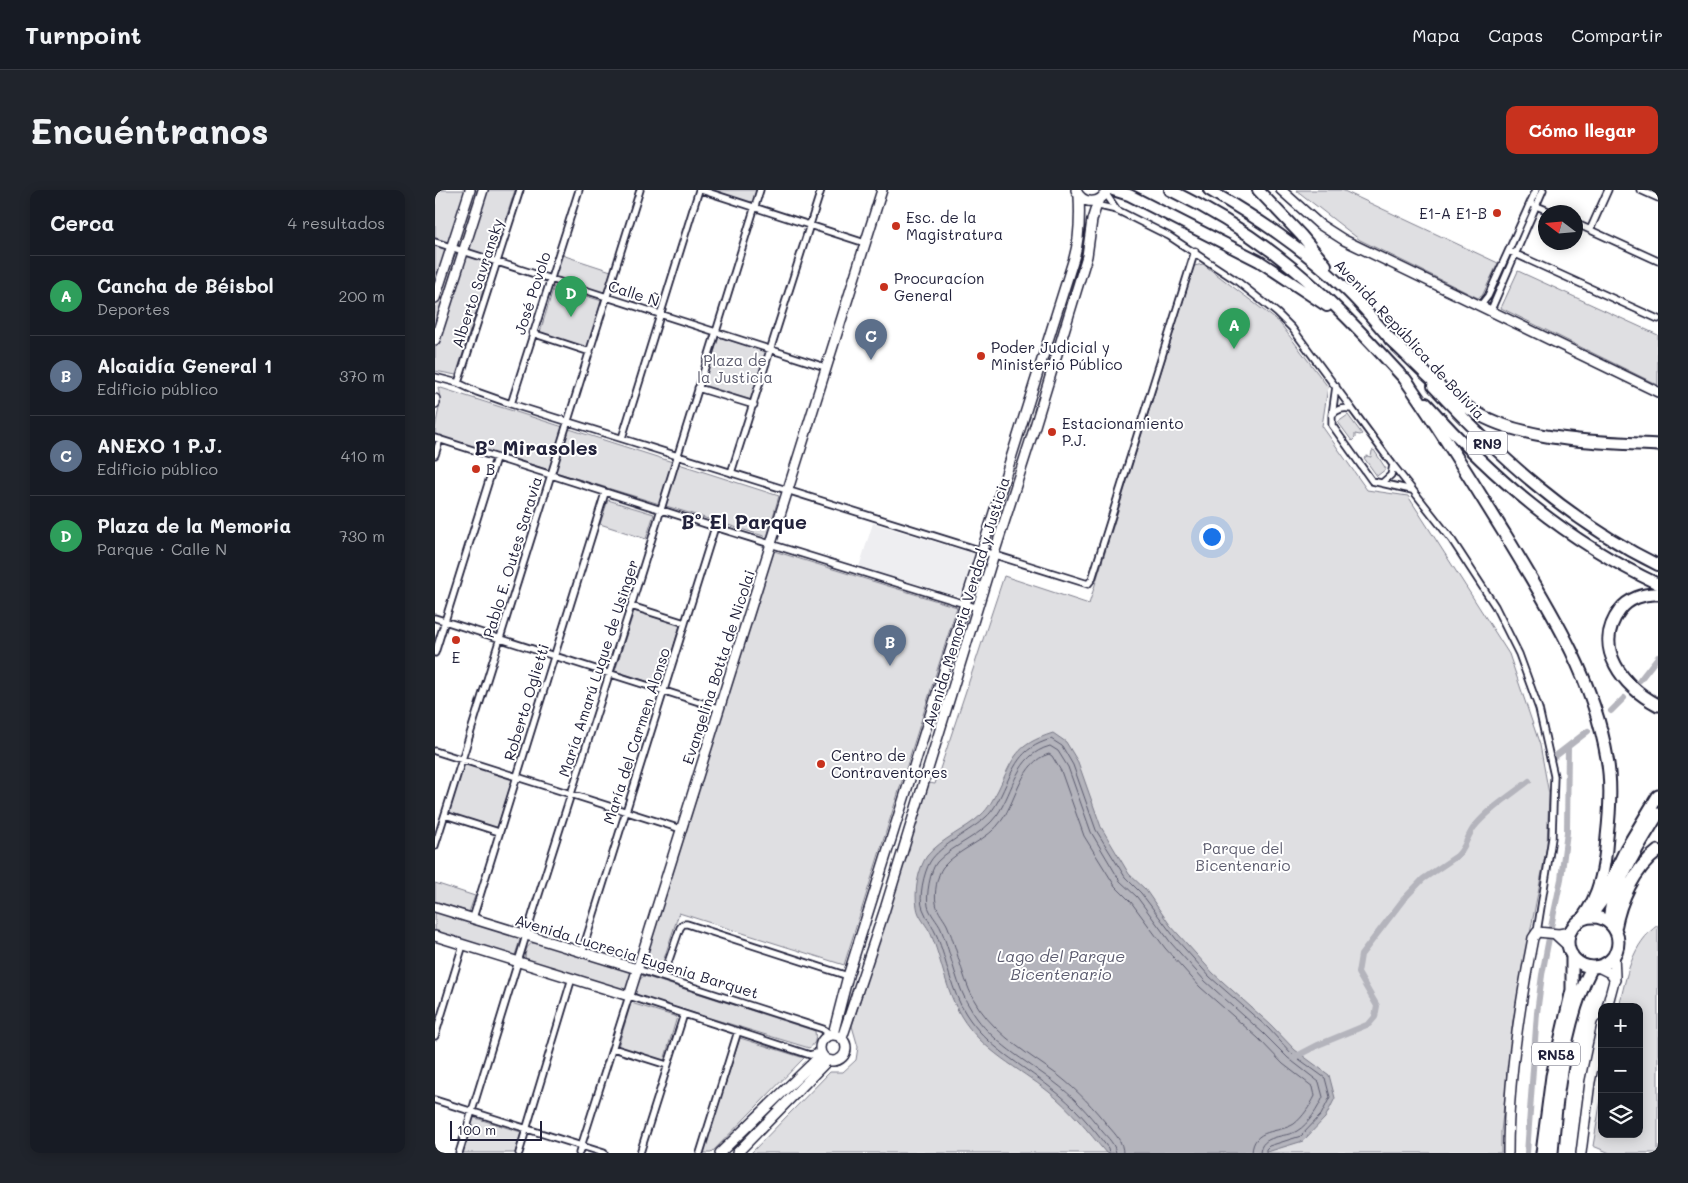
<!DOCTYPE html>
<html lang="es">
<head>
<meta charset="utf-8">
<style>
	:root { --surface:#171b24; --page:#20242c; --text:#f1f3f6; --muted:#9ea1a6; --line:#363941; --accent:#c8321e }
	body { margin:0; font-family:Mali,sans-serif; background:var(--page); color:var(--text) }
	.controls { position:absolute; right:15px; bottom:15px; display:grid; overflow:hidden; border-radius:10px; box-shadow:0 2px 12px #0003 }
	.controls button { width:45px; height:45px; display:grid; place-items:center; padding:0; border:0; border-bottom:1px solid var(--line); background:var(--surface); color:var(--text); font:25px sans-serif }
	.compass { position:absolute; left:1103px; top:15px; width:45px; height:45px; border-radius:50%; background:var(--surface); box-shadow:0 2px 12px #0003; rotate:286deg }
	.scale { position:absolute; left:15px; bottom:12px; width:92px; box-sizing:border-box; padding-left:5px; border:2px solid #22223b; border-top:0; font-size:14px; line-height:18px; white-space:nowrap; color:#22223b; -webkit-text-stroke:4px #fff; paint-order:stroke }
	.you { position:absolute; left:776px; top:346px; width:18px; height:18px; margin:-12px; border:4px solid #fff; border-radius:50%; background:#1a73e8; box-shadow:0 0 0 8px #1a73e833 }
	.badge { display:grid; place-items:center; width:32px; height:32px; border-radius:50%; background:var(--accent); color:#fff; font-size:16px; font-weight:700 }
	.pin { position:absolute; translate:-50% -41px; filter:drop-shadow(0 1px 2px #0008) }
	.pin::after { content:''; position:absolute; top:26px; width:18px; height:15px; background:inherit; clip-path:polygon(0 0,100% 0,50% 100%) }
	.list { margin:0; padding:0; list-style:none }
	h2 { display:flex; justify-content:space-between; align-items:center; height:65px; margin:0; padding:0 20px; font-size:21px }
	h2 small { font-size:16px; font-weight:400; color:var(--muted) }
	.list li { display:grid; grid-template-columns:32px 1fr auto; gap:15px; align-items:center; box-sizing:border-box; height:80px; padding:0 20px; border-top:1px solid var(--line) }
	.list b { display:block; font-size:19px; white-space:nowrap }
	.list p { margin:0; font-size:16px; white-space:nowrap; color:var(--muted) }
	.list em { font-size:16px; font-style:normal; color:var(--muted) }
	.icon { flex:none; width:28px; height:28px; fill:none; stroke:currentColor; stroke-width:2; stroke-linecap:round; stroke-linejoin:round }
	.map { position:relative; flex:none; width:1223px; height:963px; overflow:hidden; border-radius:10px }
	header { display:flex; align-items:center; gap:30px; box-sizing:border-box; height:70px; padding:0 25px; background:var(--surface); border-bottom:1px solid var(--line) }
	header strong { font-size:24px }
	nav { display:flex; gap:28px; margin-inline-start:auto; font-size:18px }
	.intro { display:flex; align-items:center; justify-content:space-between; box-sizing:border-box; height:120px; padding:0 30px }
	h1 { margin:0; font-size:35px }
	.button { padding:12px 22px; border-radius:10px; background:var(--accent); color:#fff; font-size:18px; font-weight:700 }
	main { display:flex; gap:30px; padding:0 30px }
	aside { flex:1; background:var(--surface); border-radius:10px; box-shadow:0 2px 12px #0003 }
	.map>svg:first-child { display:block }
	.built { fill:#eeeef1 }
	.green { fill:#dfdfe2; stroke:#80808e }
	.water { fill:#b4b4bc; stroke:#7a7a88 }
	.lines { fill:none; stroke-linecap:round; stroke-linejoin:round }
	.shore { stroke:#5c5c6f; stroke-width:1 }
	.canal { stroke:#b4b4bc; stroke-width:6 }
	.street-casing { stroke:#22223b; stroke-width:9 }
	.secondary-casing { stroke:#22223b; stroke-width:12 }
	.primary-casing { stroke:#22223b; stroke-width:14 }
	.highway-casing { stroke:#22223b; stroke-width:15 }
	.street { stroke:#fff; stroke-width:5.5 }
	.secondary { stroke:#fff; stroke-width:9 }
	.primary { stroke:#fff; stroke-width:10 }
	.highway { stroke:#fff; stroke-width:11 }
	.poi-dot { fill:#c8321e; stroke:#fff; stroke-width:2 }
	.labels { text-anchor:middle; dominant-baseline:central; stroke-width:4; stroke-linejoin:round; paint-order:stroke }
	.shield { fill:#fff; stroke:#646476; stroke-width:1 }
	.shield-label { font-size:14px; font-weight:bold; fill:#22223b }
	.poi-label { font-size:15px; fill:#22223b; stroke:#fff; text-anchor:start }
	.street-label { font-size:15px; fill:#22223b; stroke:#fff }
	.park-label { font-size:15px; fill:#5b5b6d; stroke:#fff }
	.water-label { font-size:16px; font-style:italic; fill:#5c5c6f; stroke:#fff }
	.district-label { font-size:20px; font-weight:bold; fill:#22223b; stroke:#fff }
</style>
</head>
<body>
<header>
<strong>Turnpoint</strong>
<nav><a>Mapa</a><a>Capas</a><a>Compartir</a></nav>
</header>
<div class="intro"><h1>Encuéntranos</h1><a class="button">Cómo llegar</a></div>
<main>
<aside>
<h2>Cerca<small>4 resultados</small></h2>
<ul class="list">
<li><span class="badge" style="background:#2e9e5b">A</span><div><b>Cancha de Béisbol</b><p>Deportes</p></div><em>200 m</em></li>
<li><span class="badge" style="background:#5c6f8a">B</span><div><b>Alcaidía General 1</b><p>Edificio público</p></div><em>370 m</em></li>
<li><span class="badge" style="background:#5c6f8a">C</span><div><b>ANEXO 1 P.J.</b><p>Edificio público</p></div><em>410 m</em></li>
<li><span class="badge" style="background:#2e9e5b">D</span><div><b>Plaza de la Memoria</b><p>Parque · Calle N</p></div><em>730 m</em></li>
</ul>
</aside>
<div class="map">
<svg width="1223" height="963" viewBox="0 0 1223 963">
	<rect width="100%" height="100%" fill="#fff"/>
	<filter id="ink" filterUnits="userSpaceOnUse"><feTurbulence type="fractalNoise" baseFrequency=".02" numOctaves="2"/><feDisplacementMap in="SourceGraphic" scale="10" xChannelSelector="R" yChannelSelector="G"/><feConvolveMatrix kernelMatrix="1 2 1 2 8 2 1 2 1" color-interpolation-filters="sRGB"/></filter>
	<g filter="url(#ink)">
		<path class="built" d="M438 333 540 364 526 407 424 377Z"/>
		<path class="green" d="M0 0H80L21 185 0 181Z
			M275 0H322L318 14Z
			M861 0H907L1063 73 1047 106 1043 108 925 50Z
			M127 65 176 81 169 103 120 86Z
			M768 74 844 132 893 197 887 236 932 300 973 306 1074 464 1105 555 1114 604 1112 656 1078 831 1066 942V963H316L395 882H408L421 870 423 857 417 836 494 593 500 594 569 386 654 414 759 76Z
			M1083 81 1223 145V195L1066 118Z
			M119 96 167 111 152 158 105 142Z
			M284 147 333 162 317 210 268 195Z
			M3 197 344 306 332 347 0 245C0 224 8 218 3 197Z
			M913 225 927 244 925 245 920 244V248L917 251 903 232Z
			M939 260 951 279 942 286 929 268 932 266 936 267 937 261Z
			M173 310 219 324 211 349 165 334Z
			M339 361 522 417 409 775 244 723 225 781 209 775Z
			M199 421 245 435 227 496 180 481Z
			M29 573 78 588 62 638 13 623Z
			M0 693 40 706 34 722 0 711Z
			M0 720 82 747 85 750 80 765 76 767 0 743Z
			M1223 735V963H1175L1158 956 1167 903V944H1204V817H1184C1191 787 1197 753 1223 735Z
			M101 752 192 780 196 784 192 799 186 801 94 773 90 767C91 759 92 754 101 752Z
			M209 786 380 841C381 850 381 853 374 858L203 806 200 802 205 789Z
			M196 813 242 827 229 871 183 857Z
			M305 848 369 868 276 963H268Z
			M37 927 86 942 80 963H26Z"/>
		<path class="water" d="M618 543 631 552 643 572 666 637 694 684 710 699 735 735 778 783 836 835 860 860 894 885 900 908 890 928 868 951 829 963H671C653 941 636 920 614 902 584 878 547 861 526 826 511 801 507 771 496 744 492 735 483 727 482 717 479 703 483 678 492 666 507 648 530 640 546 625 554 618 558 609 563 600 579 567 580 555 618 543Z"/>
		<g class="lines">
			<path class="shore" d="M674 963 673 958C656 936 639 915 616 898 586 874 552 857 531 824 516 801 512 771 502 746 498 737 492 729 488 719 483 708 489 682 495 672 505 655 536 641 551 627 558 621 562 613 566 605 580 576 583 559 616 549L627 556 638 575 661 640 690 687 706 703 741 749 775 787 833 838 857 864 890 888 895 907 886 925 866 946 834 956 831 959V963
				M681 963C680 954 673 948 667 941 653 923 638 906 619 892 590 870 557 853 537 821 521 797 517 766 506 739 503 732 495 724 493 716 491 706 495 680 502 672 519 654 548 645 562 625 580 599 580 566 615 556L623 561 633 577 656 642 685 691 702 707 736 753 770 791 828 843 853 868 884 892 888 907C883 918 874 934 862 941 850 948 826 944 825 963
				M688 963C688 952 681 945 674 937 659 918 643 901 624 886 595 865 565 848 544 818 529 797 523 761 513 737 510 729 502 722 501 713 499 703 502 685 508 677 524 658 553 651 567 630 582 609 586 572 614 564L617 566 626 581 649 646 680 696 696 712 730 758 765 797 823 848 848 874 878 897 880 906C875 916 868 927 859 934 843 944 818 937 817 963"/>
			<path class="canal" d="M1205 490 1223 467
				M1176 521 1189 508
				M1118 568 1153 541
				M1116 737 1126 689 1132 642 1133 557
				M858 868 883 855 934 834 940 827 942 816 923 783 926 765 968 710 988 689 1022 666C1031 658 1032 645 1040 636 1055 618 1076 605 1094 591
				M1092 963 1102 823 1107 785 1114 748"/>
			<g class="street-casing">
				<path id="street" d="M266 0 430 53
					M1205 0 1223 8
					M671 4 682 20
					M660 15 682 20 734 46 802 91 842 123 857 138 917 219
					M1099 15 1116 22
					M1140 33 1223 71
					M1155 40 1173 0
					M0 52 390 177
					M1074 61 1223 129
					M1045 116 1053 106 1101 0
					M1056 120 1108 0
					M97 143 155 162
					M0 187 23 193 42 202 76 214 653 394 657 389 760 61
					M23 193 85 0
					M263 198 319 215
					M76 214 144 0
					M897 225 901 196
					M0 248 280 337 543 418
					M187 248 264 0
					M0 265 5 249
					M958 275 1017 350 1060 416 1084 464 1104 519 1119 586 1117 648 1102 742
					M296 283 386 0
					M947 293 956 285 958 275 917 219C908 218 903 218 897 225V235L937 291 977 300
					M196 416 250 433
					M0 428 283 518
					M0 463 61 268
					M0 561 246 639
					M10 625 64 642
					M0 656 205 0
					M38 728 170 303
					M147 762 280 337
					M202 779 388 839 395 844
					M228 787 245 738 248 734H252L413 786
					M0 846 28 755
					M178 858 232 875
					M0 910 169 963
					M24 963 98 723 196 416 325 0
					M84 963 137 788
					M144 963 194 806 375 865 385 862
					M205 963 249 824
					M265 963 303 841"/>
			</g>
			<g class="secondary-casing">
				<path id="secondary" d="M641 0C647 15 666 15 672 0
					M846 0 884 34 909 50 1223 202
					M0 108 35 0
					M0 150 48 0
					M0 209V213
					M0 717 202 779
					M1120 744 1133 756
					M0 746 194 806 447 0
					M1161 776 1175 783 1180 790
					M1172 817 1180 787 1179 763
					M398 844 413 786 639 68C645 48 645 26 644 6
					M385 858a13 13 0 1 1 26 0a13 13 0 1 1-26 0Z
					M407 848 450 719 559 364 600 236 652 66 657 30 663 11
					M285 963 386 865
					M302 963 393 870
					M1073 963C1073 891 1084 818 1098 748L1102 742 1124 744 1135 742
					M1146 963 1155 892 1167 835"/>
			</g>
			<g class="primary-casing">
				<path id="primary" d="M678 0 694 5 824 71 892 116
					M735 0C772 18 807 39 840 64 890 102 933 149 975 195
					M774 0C822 28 868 58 908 97 927 114 942 135 960 154
					M823 0 866 45 891 75
					M998 196C1064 267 1135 332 1223 375
					M991 213C1059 289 1130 350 1223 394"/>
			</g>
			<g class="highway-casing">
				<path id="highway" d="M955 149C981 173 1007 203 1038 221 1088 252 1166 252 1223 255
					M970 189C1006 240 1038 293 1071 346 1113 416 1158 485 1172 568 1177 594 1175 621 1172 647 1170 677 1165 705 1147 729
					M1223 404C1209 403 1193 409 1185 420 1156 458 1189 497 1223 515
					M1160 720 1166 712 1191 659 1223 606
					M1133 752a25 25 0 1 1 50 0a25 25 0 1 1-50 0Z
					M1175 734C1171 704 1207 651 1223 624
					M1180 739C1185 711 1199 679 1223 661
					M1107 963 1117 886 1137 800V765
					M1117 963C1121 905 1130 828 1157 777"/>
			</g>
			<use href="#street" class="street"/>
			<use href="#secondary" class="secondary"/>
			<use href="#primary" class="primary"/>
			<use href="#highway" class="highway"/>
		</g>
	</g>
	<g class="poi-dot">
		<circle cx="1062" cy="23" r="5"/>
		<circle cx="461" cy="36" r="5"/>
		<circle cx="449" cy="97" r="5"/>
		<circle cx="546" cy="166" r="5"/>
		<circle cx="617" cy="242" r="5"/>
		<circle cx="41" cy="279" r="5"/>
		<circle cx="21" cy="450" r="5"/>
		<circle cx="386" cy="574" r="5"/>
	</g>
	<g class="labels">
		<g class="shield">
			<rect x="1032" y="241.5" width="40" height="23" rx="4"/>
			<rect x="1097" y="852.5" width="48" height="23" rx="4"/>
		</g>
		<g class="shield-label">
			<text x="1052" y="253">RN9</text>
			<text x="1121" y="864">RN58</text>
		</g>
		<g class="poi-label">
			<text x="1052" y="23" text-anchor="end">E1-A E1-B</text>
			<text x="471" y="27">Esc. de la<tspan x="471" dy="17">Magistratura</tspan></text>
			<text x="459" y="88">Procuracíon<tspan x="459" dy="17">General</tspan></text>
			<text x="556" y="157">Poder Judicial y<tspan x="556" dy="17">Ministerio Público</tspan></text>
			<text x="627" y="233">Estacionamiento<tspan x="627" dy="17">P.J.</tspan></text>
			<text x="51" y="279">B</text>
			<text x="21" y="467" text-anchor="middle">E</text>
			<text x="396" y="565">Centro de<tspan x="396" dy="17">Contraventores</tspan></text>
		</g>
		<g class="street-label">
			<text transform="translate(42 93) rotate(-72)">Alberto Savransky</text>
			<text transform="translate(97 103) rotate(-72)">José Povolo</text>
			<text transform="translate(199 103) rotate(18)">Calle Ñ</text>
			<text transform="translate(975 149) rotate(47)">Avenida República de Bolivia</text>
			<text transform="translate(77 367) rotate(-73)">Pablo E. Outes Saravia</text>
			<text transform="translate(531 412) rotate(-73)">Avenida Memoria Verdad y Justicia</text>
			<text transform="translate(283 477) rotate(-72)">Evangelina Botta de Nicolai</text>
			<text transform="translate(163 478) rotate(-72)">María Amarú Luque de Usinger</text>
			<text transform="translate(91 512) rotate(-73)">Roberto Oglietti</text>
			<text transform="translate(201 546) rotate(-72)">María del Carmen Alonso</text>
			<text transform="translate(202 766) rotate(17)">Avenida Lucrecia Eugenia Barquet</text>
		</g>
		<g class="park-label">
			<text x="300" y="170">Plaza de<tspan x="300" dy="17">la Justicia</tspan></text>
			<text x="808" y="658">Parque del<tspan x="808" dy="17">Bicentenario</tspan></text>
		</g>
		<g class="water-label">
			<text x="626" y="765">Lago del Parque<tspan x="626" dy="18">Bicentenario</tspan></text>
		</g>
		<g class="district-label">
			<text x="101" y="257">Bº Mirasoles</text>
			<text x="309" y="331">Bº El Parque</text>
		</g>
	</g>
</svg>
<div class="controls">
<button>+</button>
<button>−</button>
<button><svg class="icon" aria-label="layers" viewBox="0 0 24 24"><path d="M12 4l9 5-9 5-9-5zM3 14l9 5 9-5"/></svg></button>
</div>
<svg class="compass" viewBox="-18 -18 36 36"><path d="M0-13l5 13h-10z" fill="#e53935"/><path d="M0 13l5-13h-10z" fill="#9ea1a6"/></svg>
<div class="scale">100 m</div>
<div class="you"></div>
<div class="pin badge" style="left:799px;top:159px;background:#2e9e5b">A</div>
<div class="pin badge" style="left:455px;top:476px;background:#5c6f8a">B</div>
<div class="pin badge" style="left:436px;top:170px;background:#5c6f8a">C</div>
<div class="pin badge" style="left:136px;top:127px;background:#2e9e5b">D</div>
</div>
</main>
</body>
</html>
